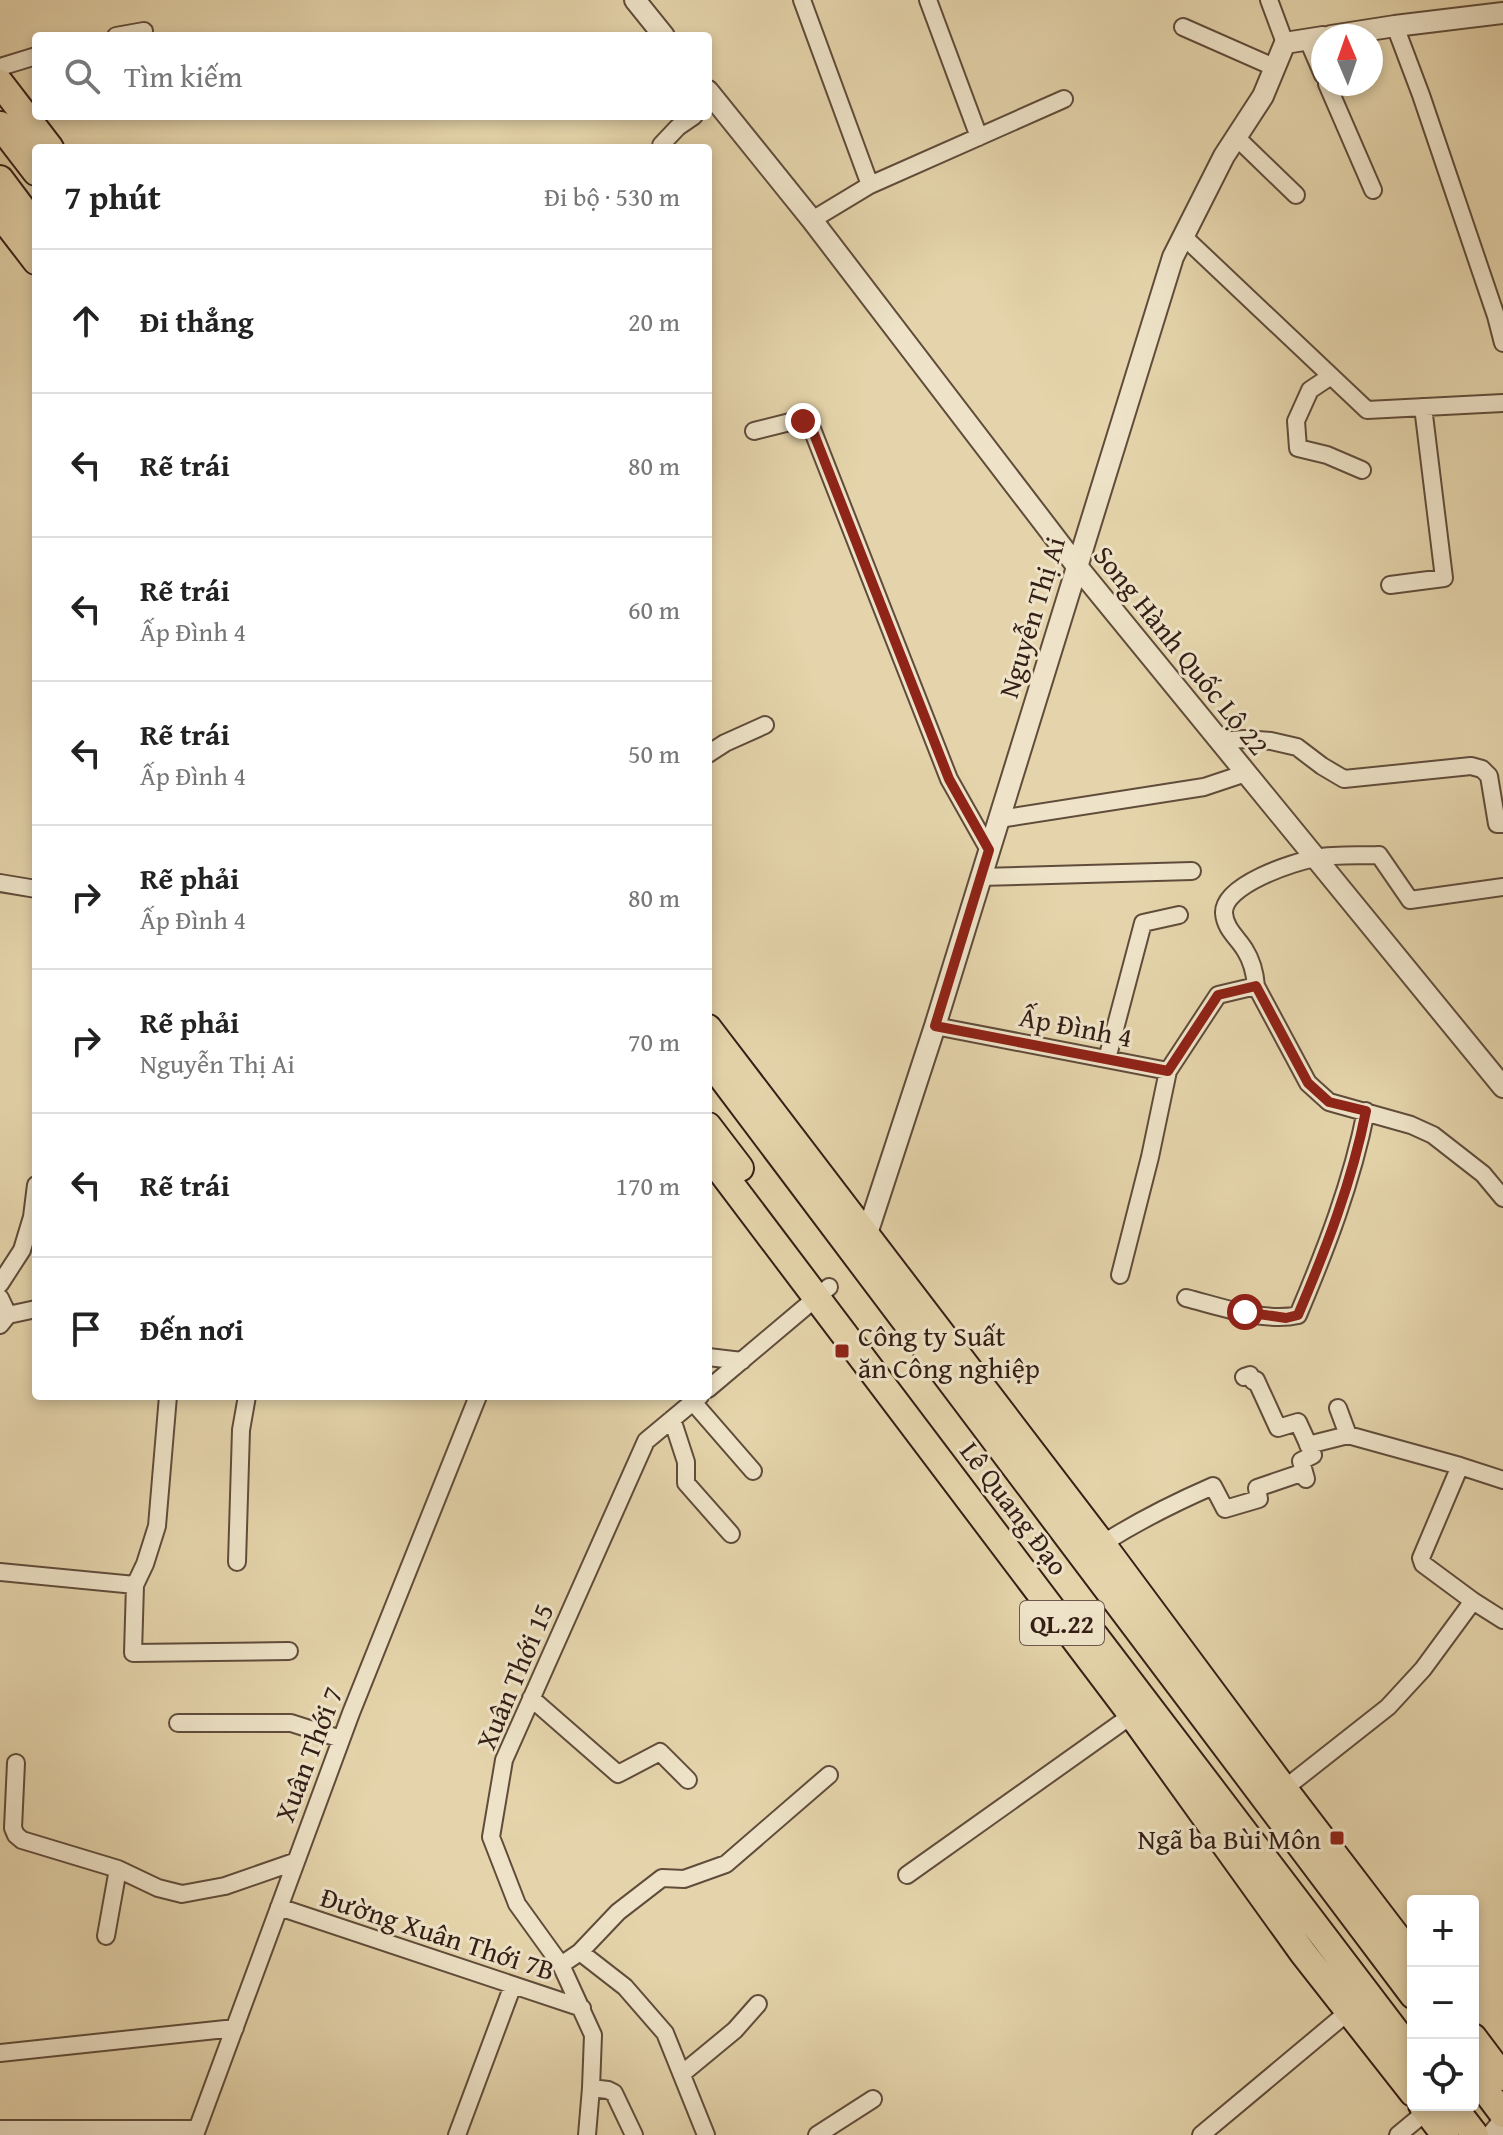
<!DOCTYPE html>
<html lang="vi">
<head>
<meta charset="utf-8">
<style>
	:root { --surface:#fff; --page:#f6f6f6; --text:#222; --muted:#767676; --line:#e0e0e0 }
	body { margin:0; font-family:"Gentium Book Plus",serif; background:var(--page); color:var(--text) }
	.controls { position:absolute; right:24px; bottom:24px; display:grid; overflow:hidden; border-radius:8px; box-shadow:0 4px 12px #0003 }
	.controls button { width:72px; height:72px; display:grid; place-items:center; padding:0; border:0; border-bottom:2px solid var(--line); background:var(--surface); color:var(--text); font:40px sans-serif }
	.compass { position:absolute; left:1311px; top:24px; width:72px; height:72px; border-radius:50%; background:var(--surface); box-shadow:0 4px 12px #0003; rotate:358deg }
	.stop { position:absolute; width:24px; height:24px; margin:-18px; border:6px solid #8f2418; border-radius:50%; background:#fff }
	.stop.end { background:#8f2418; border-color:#fff; box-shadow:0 2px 8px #0008 }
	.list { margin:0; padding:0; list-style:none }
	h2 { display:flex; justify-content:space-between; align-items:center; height:104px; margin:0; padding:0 32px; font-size:34px }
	h2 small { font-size:26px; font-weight:400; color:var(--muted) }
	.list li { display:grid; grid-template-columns:52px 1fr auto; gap:24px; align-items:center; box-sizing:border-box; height:144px; padding:0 32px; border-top:2px solid var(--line) }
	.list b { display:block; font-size:30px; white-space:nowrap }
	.list p { margin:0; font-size:26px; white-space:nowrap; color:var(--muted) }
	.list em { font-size:26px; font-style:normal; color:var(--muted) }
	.icon { flex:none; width:44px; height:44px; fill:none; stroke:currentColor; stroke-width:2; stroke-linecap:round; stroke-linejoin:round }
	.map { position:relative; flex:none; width:1503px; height:2135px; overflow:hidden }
	.search { position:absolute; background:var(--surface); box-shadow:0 4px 12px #0003; left:32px; top:32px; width:680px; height:88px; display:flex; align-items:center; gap:20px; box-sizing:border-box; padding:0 28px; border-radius:8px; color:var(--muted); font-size:30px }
	.panel { position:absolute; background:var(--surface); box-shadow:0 4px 12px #0003; left:32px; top:144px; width:680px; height:1256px; border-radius:8px }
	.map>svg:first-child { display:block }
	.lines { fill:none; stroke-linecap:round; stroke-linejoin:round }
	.minor-casing { stroke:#604c3b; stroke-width:20 }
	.tertiary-casing { stroke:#604c3b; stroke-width:24 }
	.trunk-casing { stroke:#341e16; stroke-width:30 }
	.minor { stroke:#eee3c8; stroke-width:16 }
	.tertiary { stroke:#eee3c8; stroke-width:20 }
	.trunk { stroke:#e5d4ab; stroke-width:26 }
	.route { stroke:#8f2418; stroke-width:10 }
	.poi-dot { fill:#8f2418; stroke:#eee3c8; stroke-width:3 }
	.labels { text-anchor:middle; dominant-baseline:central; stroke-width:6; stroke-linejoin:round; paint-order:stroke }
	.shield { fill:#eee3c8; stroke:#6c594b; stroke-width:2 }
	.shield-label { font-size:26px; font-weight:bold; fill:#341e16 }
	.street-label { font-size:28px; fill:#341e16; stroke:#eee3c8 }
	.poi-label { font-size:28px; fill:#341e16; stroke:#eee3c8; text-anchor:start }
</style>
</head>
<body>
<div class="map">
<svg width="1503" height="2135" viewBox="0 0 1503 2135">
	<rect width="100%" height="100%" fill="#e5d4ab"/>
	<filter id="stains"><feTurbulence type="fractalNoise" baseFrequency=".0025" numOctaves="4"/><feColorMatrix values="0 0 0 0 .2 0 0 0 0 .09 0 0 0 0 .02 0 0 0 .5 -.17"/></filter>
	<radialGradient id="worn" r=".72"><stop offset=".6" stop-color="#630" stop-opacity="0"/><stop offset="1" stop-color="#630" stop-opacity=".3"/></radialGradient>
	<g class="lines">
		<g class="minor-casing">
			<path id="minor" d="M802 0 870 185
				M928 0 979 137
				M1269 0 1285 43
				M1395 26 1421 95 1496 316 1503 343
				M1183 27 1276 68
				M116 36 144 31
				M1308 40 1323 75
				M0 67 36 56
				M1327 84 1373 190
				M1236 137 1296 195
				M661 148V145L678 127 694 116
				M812 220 870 185 1064 99
				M1183 236 1367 410 1503 403
				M1331 376 1310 390 1296 421 1298 448 1327 455 1362 470
				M754 431 798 420 803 421 812 429 949 779 989 850
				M1390 585 1444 578 1423 407
				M1220 741 1244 739 1271 741 1297 747 1322 766 1344 779 1471 766 1482 769 1489 776 1497 824H1503
				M708 754 725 743 765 725
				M999 819 1204 787 1246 773
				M980 877 1192 871
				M0 883 36 889
				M1256 986C1255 974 1252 961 1245 950 1238 938 1225 929 1224 913 1223 885 1293 862 1316 858 1336 854 1358 856 1379 855L1410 900 1503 887
				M935 1026 1168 1071 1218 995 1256 986 1308 1083 1329 1102 1411 1125 1433 1135 1483 1174 1503 1198
				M1107 1059 1143 923 1179 915
				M1120 1275 1150 1157 1168 1071
				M0 1284 22 1250 32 1217 36 1185
				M0 1298 8 1315
				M1186 1298C1218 1306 1266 1323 1298 1315 1326 1249 1352 1182 1366 1111
				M0 1325 8 1315 36 1309
				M708 1357 742 1361
				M1244 1377 1250 1375 1253 1381 1256 1380 1278 1428 1298 1422 1313 1455 1301 1461 1306 1479
				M708 1389 829 1287
				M693 1402 753 1471
				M1338 1408 1348 1435
				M672 1419 686 1462V1483L731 1534
				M1308 1445 1348 1435 1460 1466
				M1102 1544C1138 1521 1174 1503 1213 1486L1225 1509 1259 1499 1257 1488 1304 1472
				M237 1562 241 1430 247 1396
				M0 1572 135 1585 133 1653 289 1651
				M135 1585 145 1564 157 1526 168 1396
				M1473 1601 1503 1620
				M531 1698 618 1774 660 1752 688 1780
				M178 1723H291L341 1739
				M16 1763 13 1828 16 1835 22 1840 118 1869 158 1888 182 1894 225 1886 294 1862
				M1284 1789 1388 1707 1423 1669 1473 1601 1423 1564 1421 1558 1460 1466 1503 1480
				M907 1875 1132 1715
				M279 1907 582 2008
				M106 1936 118 1869
				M580 1952 625 1987 665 2033 706 2135
				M561 1965 580 1952 618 1912 662 1878 684 1879 726 1864 829 1775
				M0 2053 235 2028
				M683 2073 735 2030 758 2004
				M591 2088 608 2090 614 2093 634 2135
				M0 2129H197
				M195 2135 351 1713 478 1396
				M457 2135 513 1985
				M587 2135 591 2088 593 2035 561 1965 517 1904 491 1837 504 1760 646 1441 700 1396
				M817 2135 873 2099
				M1201 2135 1348 2012
				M1398 2135 1427 2111"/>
		</g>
		<g class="tertiary-casing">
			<path id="tertiary" d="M635 0 664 36
				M1331 36 1395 26 1503 13
				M708 91 812 220 1076 565 1503 1087
				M863 1246 935 1026 1173 257 1224 156 1263 96 1285 43 1323 37
				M1492 2135 1503 2122"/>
		</g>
		<g class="trunk-casing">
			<path id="trunk" d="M0 83 50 148
				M0 125 36 172
				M0 179 36 227
				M0 214 36 261
				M708 1028 1102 1544 1284 1789 1413 1958
				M708 1059 1413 1995
				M708 1126 740 1168
				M708 1154 1132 1715 1303 1953 1413 2093
				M1095 1636 1413 2054
				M1473 2037 1503 2077
				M1473 2074 1503 2114
				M1422 2105 1445 2135
				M1452 2105 1475 2135"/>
		</g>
		<use href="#minor" class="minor"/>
		<use href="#tertiary" class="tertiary"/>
		<use href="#trunk" class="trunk"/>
	</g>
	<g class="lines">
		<path class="route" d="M803 421 812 429 949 779 989 850 935 1026 1168 1071 1218 995 1256 986 1308 1083 1329 1102 1366 1111C1352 1182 1326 1249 1298 1315L1286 1318 1245 1312"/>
	</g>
	<g class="poi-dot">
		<rect x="834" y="1343" width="16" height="16" rx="4"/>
		<rect x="1329" y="1830" width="16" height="16" rx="4"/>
	</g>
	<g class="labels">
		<rect class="shield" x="1020" y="1601" width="84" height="44" rx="6"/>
		<g class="shield-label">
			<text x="1062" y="1623">QL.22</text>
		</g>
		<g class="street-label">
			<text transform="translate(1031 617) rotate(-73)">Nguyễn Thị Ai</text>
			<text transform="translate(1182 650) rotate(51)">Song Hành Quốc Lộ 22</text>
			<text transform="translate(1076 1026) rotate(11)">Ấp Đình 4</text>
			<text transform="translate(1015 1508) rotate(53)">Lê Quang Đạo</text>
			<text transform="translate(514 1676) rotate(-67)">Xuân Thới 15</text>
			<text transform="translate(308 1754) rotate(-69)">Xuân Thới 7</text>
			<text transform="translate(438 1933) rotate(18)">Đường Xuân Thới 7B</text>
		</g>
		<g class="poi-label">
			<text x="858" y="1335">Công ty Suất<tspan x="858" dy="32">ăn Công nghiệp</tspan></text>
			<text x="1321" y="1838" text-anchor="end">Ngã ba Bùi Môn</text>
		</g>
	</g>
	<rect width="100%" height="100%" filter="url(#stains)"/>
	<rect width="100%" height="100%" fill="url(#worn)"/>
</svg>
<div class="controls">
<button>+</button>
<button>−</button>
<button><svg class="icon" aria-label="locate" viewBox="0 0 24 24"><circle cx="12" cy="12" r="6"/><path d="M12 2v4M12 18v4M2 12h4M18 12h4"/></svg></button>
</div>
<svg class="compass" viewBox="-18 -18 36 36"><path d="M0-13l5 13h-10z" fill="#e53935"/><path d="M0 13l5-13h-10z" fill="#767676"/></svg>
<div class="stop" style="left:1245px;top:1312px"></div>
<div class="stop end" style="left:803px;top:421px"></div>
<div class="search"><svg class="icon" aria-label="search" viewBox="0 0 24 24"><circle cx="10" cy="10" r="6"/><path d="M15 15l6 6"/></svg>Tìm kiếm</div>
<section class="panel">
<h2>7 phút<small>Đi bộ · 530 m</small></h2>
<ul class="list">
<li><svg class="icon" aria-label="ahead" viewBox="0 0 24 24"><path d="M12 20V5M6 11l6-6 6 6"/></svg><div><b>Đi thẳng</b></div><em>20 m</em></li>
<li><svg class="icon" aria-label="left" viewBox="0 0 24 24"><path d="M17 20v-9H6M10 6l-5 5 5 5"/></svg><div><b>Rẽ trái</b></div><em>80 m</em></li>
<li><svg class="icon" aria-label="left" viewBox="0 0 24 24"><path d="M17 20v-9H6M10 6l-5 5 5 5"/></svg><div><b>Rẽ trái</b><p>Ấp Đình 4</p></div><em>60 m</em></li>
<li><svg class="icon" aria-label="left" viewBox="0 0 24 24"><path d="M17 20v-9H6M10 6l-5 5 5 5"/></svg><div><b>Rẽ trái</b><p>Ấp Đình 4</p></div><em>50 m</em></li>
<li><svg class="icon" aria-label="right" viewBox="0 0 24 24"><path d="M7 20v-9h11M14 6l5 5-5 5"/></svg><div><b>Rẽ phải</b><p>Ấp Đình 4</p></div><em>80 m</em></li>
<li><svg class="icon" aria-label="right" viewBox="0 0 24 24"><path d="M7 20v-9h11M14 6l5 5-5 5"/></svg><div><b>Rẽ phải</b><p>Nguyễn Thị Ai</p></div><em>70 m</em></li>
<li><svg class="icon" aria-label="left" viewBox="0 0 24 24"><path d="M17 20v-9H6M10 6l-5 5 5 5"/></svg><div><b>Rẽ trái</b></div><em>170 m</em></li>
<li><svg class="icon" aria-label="arrive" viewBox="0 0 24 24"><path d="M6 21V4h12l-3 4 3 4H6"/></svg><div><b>Đến nơi</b></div></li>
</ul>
</section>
</div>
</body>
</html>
